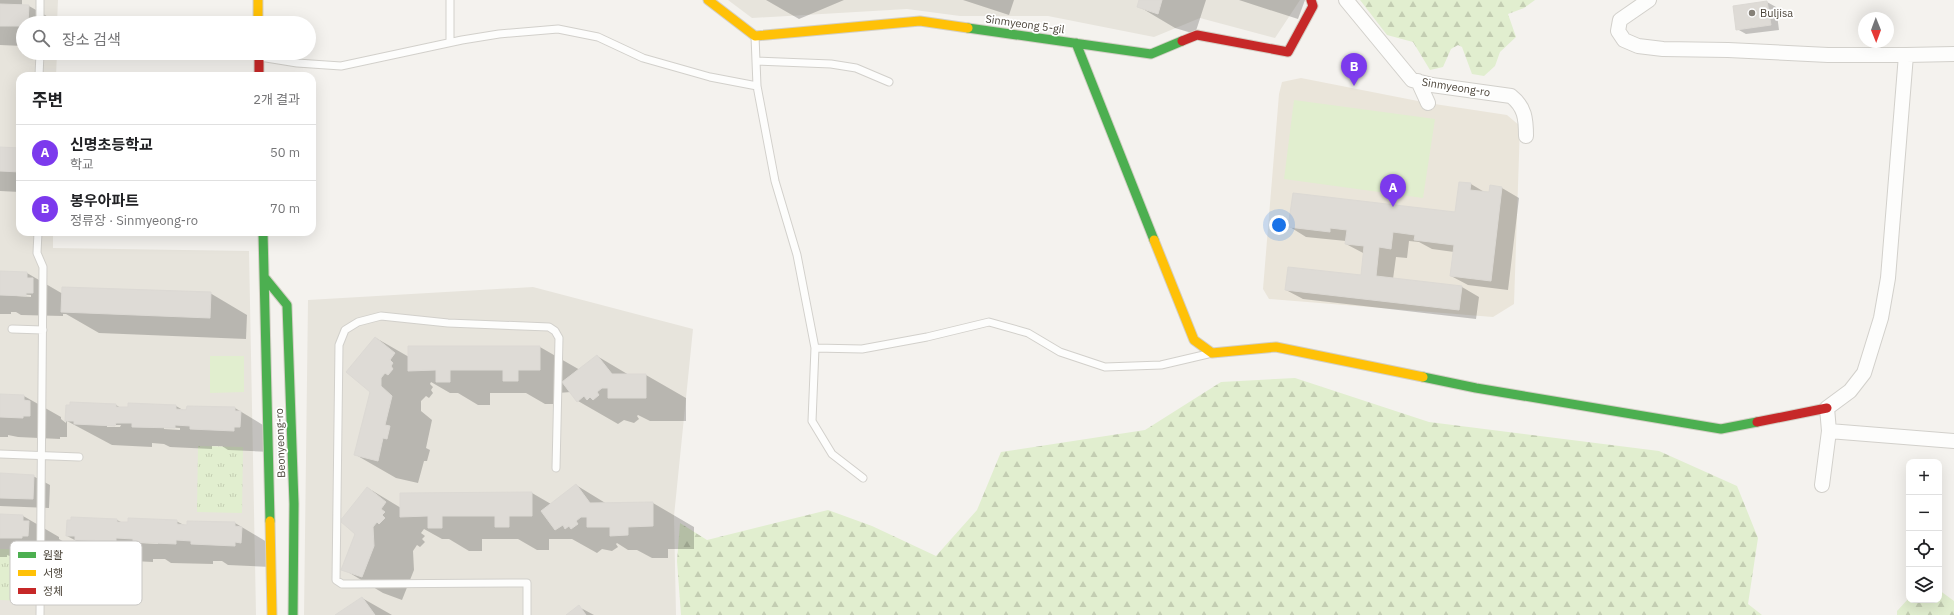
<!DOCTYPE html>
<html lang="ko">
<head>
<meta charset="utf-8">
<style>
	:root { --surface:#fff; --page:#f6f6f6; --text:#202124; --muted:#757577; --line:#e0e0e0; --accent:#7c3aed }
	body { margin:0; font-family:"IBM Plex Sans","Noto Sans KR",sans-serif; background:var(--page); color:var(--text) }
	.controls { position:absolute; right:12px; bottom:12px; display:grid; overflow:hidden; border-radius:8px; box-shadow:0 4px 16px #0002 }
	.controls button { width:36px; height:36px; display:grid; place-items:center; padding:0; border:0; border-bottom:1px solid var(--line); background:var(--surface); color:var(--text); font:20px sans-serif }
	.compass { position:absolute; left:1858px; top:12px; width:36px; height:36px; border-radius:50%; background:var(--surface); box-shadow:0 4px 16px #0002; rotate:179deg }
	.you { position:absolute; left:1279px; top:225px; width:14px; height:14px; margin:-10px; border:3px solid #fff; border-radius:50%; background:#1a73e8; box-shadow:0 0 0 6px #1a73e833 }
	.badge { display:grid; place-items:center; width:26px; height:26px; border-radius:50%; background:var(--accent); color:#fff; font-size:13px; font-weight:700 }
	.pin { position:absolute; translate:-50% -33px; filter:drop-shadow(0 1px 2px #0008) }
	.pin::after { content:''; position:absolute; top:21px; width:14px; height:12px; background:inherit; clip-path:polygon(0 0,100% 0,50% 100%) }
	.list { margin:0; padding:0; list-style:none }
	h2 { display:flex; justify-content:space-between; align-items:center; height:52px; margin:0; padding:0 16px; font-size:17px }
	h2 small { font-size:13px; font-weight:400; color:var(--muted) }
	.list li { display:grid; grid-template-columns:26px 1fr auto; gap:12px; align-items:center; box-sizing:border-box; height:56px; padding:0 16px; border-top:1px solid var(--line) }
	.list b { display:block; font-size:15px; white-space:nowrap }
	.list p { margin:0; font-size:13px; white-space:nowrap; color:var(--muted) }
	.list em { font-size:13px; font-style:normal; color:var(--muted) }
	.icon { flex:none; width:22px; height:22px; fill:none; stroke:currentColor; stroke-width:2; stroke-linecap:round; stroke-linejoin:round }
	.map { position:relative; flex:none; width:1954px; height:615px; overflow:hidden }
	.search { position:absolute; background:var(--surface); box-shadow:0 4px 16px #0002; left:16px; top:16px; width:300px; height:44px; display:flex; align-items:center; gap:10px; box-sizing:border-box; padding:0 14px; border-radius:22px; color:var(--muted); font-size:15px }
	.panel { position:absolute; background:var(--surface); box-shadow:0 4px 16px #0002; left:16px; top:72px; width:300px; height:164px; border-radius:12px }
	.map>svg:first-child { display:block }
	.residential { fill:#e7e4dc }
	.education { fill:#eae5da }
	.forest { fill:url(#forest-firs) }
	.park { fill:url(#park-tufts) }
	.pitch { fill:#e1eecf }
	.shadow { fill:#0003; fill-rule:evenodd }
	.building { fill:#dedbd6; stroke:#dcd9d4 }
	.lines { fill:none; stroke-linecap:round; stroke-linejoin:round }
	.lane-casing { stroke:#d2d0cb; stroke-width:9 }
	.street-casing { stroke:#d2d0cb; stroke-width:16 }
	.fast-casing { stroke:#d3cfc5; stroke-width:11 }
	.slow-casing { stroke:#d3cfc5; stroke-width:11 }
	.jam-casing { stroke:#d3cfc5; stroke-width:11 }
	.lane { stroke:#fdfdfc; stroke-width:7 }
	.street { stroke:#fdfdfc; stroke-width:14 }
	.fast { stroke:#4caf50; stroke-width:9 }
	.slow { stroke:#ffc107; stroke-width:9 }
	.jam { stroke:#c62828; stroke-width:9 }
	.poi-dot { fill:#868178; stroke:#fff; stroke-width:1.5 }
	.labels { text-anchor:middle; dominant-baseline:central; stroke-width:3.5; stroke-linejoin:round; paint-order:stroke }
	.poi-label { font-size:11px; fill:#4b4439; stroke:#fff; text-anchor:start }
	.street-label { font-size:11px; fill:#4b4439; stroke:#fff }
	.key { fill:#fff; stroke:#c9c7c4; stroke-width:1 }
	.key-label { font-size:11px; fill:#4b4439 }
</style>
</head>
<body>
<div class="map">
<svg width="1954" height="615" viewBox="0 0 1954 615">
	<defs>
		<pattern id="forest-firs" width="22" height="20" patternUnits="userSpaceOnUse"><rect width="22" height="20" fill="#e1eecf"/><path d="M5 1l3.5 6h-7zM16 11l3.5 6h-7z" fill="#c3cdb2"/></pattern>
		<pattern id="park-tufts" width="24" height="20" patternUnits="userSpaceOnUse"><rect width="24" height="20" fill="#e1eecf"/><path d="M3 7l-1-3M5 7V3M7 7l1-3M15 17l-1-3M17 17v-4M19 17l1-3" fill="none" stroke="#c3cdb2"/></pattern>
	</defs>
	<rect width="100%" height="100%" fill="#f4f2ee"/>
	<path class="residential" d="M0 0H58L57 23H23V53H57L56 76H20V232H53V248L249 251 256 615H0Z
		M728 0H1300L1275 38 1200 18 1154 37 1048 16H960L907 9 752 18Z
		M533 287 693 329 674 516 676 615H304L308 300Z"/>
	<path class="education" d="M1301 78 1428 103 1507 115 1520 126 1514 304 1493 317 1269 299 1263 289 1279 94 1282 82Z"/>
	<path class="forest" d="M1360 0H1535L1524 8 1508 14 1516 37 1500 52 1495 66 1484 76 1472 74 1462 47 1458 45 1451 49 1443 67 1430 70 1413 42 1387 35Z
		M1295 378 1429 422 1659 451 1737 486 1758 538 1748 604 1762 615H681L677 561 680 523 707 540 828 510 872 526 936 556 977 510 1001 452 1145 430 1221 382Z
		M1939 590 1954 601V615H1897V611L1909 598V600H1939Z"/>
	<path class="park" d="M198 446 243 447 242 513 197 512Z
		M0 549H27L26 601 0 600Z"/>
	<path class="pitch" d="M1294 100 1435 119 1423 198 1284 179Z
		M210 356H244V392L210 393Z"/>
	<path class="shadow" d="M0 0H22V5L29 6 59 23H23V46L0 45Z
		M766 0H844L799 19Z
		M963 0H1014L1009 15Z
		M1140 0H1206L1195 34 1175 28 1138 6Z
		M1239 0H1305L1298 19Z
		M1767 2 1776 7 1779 30 1746 34 1737 29Z
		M0 148 20 149V192L0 191Z
		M1471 184 1486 193H1490L1491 187 1502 188 1519 198 1508 290 1468 285 1451 276 1454 252 1432 249 1419 242 1409 241 1407 258 1396 257 1393 279 1462 287 1479 297 1476 319 1303 299 1286 290 1362 276 1365 254 1346 244V241L1306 237 1290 227 1456 214Z
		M0 272 27 273 63 294 210 293 247 315 246 339 99 333 66 314H63V316L21 315 16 312H11V314H0ZM17 294 31 295V297L17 296Z
		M376 338 409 357 540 347 580 370 597 356 629 375H646L686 398V421H650L638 415 637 416 639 419 634 423 624 420 618 424 578 401 571 392 558 393V404H545L526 393H490V405H478L458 393H450L431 382 430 384 433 387 431 390 433 393 429 398 426 396 421 401V411L432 420 426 448 430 450 427 461H424L418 483 396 478 356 455 371 392Z
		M0 395 24 396 61 417V419L66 423 67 406 116 405 121 408 176 406 183 410 235 408 271 430V452L228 450 222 446H212V449L170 447 164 444 152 443V447L112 445 67 421V437H60V439L18 437 8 435V437H0ZM107 425H121L120 427H107ZM164 427 180 428V430L164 429Z
		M0 474 33 476 50 485 49 508 0 506Z
		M576 485 607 504 653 503 694 527V549H668V558H652L637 550H628L617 543 616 544 618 547 612 551 602 549 597 553 572 539H549V550H537L518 539H482V551H469L449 539H442L424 529 421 533 425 536 422 539 425 542 420 547 417 545 413 551 414 570 402 600 383 593 343 569 357 534 368 488 401 508 532 493 551 504Z
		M0 515 23 516 59 537V539L66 543 65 557H59V559L16 558 7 555V557H0Z
		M117 520 123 523 176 521 184 525 188 526V522L235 523 272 545 271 567 228 565 222 561H213V564L171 563 165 559H153V562L113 560 67 536ZM137 541 158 542V544L139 543Z
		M362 598 392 615H337Z
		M579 607 594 615H568Z"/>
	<path class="building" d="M1139 0H1162L1158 14 1137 7Z
		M1767 1 1771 25 1736 30 1733 6Z
		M0 4 29 5 28 23H23V26H0Z
		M0 147 20 148V172L0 171Z
		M1459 182 1471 183 1470 190 1489 192 1490 185 1502 187 1491 281 1450 276 1454 245 1414 240 1415 235 1393 232 1391 249 1379 247 1376 276 1462 286 1459 310 1285 290 1288 267 1361 275 1364 246 1345 244 1347 230 1330 228V232L1288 227 1293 193 1455 212Z
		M0 271 27 272V278H33V293H26V296L0 295Z
		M62 287 211 292 210 318 61 312Z
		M375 337 395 353 390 360 393 363 391 366 393 369 388 375 385 373 381 378V386L392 396 385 425 390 426 387 439 383 438 378 461 354 455 370 392 346 372Z
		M408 346H540V370H518V381H503V370H450V382H436V370L408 371Z
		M597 355 612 374H646V398H608V388H602L597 392 599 395 593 400 590 397 587 400 584 396 577 402 562 382Z
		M0 394 24 395V400L30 401V416H23V418L0 417Z
		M70 402 116 404V407H128V403L176 405V409L186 410 187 406 235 407V411H241L240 427H234V431L190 429V426L175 425V428L132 427V423H116L115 426 74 424V421H65L66 405H70Z
		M0 473 34 475 33 499 0 498Z
		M576 484 590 503 653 502V526L628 527V535L610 536V527H587V517H581L576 521 578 524 571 529 569 526 565 529 563 525 555 530 541 511Z
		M367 487 386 502 381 509 385 512 382 515 385 518 379 524 377 522 373 527 374 546 362 577 341 570 355 534 340 521Z
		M532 492V516H509V527H495V516H442V528H428V516L400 517V493Z
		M0 514 23 515V521H29L28 536H22V538H0Z
		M71 517 117 519V522H128V518L177 520V524L187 525V521L235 522V526L242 527 241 543 235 542V546L191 544V541L176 540V544L133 542V539L116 538V541L75 540V536H66L67 520H71Z
		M362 597 375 615H335Z
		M579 605 586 615H566Z"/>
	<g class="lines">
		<g class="lane-casing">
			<path id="lane" d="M40 23V0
				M755 36 757 86 775 181 797 255 815 348 812 421 832 454 863 478
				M450 42V0
				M260 57 297 63 341 66 462 40 499 34 558 29 598 37 643 58 710 77 757 86
				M756 61 831 64 856 68 889 82
				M39 76 40 53
				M38 232 37 253 43 267 40 615
				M12 329 43 330
				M815 348 862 349 927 337 989 322 1028 333 1060 352 1105 367 1161 365 1208 354
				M0 454 79 457
				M41 580H70
				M527 615V583L351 584H342L336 580 339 345 345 330 358 322 381 316 448 323 549 327 555 331 559 338 556 468"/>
		</g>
		<g class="street-casing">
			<path id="street" d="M1346 0 1412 80 1432 85 1511 96C1525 107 1526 119 1526 136
				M1649 0 1620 20 1618 31 1624 40 1638 46 1663 49 1728 50 1828 55H1906
				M1418 81 1428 103
				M1829 431 1954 441
				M1822 485 1829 431 1827 408 1850 391 1864 373 1881 318 1888 278 1906 55 1954 54"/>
		</g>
		<g class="fast-casing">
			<path id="fast" d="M968 28 1151 54 1182 41
				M1076 43 1154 240
				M263 232 270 521
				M265 278 287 305 294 504 293 615
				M1423 377 1476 388 1721 429 1757 422"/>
		</g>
		<g class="slow-casing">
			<path id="slow" d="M258 0V23
				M708 0 755 36 920 21 968 28
				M1154 240 1194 340 1212 353 1276 347 1423 377
				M270 521 272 615"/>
		</g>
		<g class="jam-casing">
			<path id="jam" d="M1182 41 1197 35 1288 52 1313 6 1311 0
				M259 53V76
				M1757 422 1827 408"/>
		</g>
		<use href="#lane" class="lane"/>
		<use href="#street" class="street"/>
		<use href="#fast" class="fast"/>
		<use href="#slow" class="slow"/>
		<use href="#jam" class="jam"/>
	</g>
	<circle class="poi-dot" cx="1752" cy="13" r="4"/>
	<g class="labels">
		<g class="poi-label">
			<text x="1760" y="13">Buljisa</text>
		</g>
		<g class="street-label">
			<text transform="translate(1025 24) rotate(8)">Sinmyeong 5-gil</text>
			<text transform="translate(1456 87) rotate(9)">Sinmyeong-ro</text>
			<text transform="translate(280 443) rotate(-92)">Beonyeong-ro</text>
		</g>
	</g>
	<rect x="10" y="541" width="132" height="64" rx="6" class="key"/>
	<rect x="18" y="552" width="18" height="6" fill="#4caf50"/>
	<rect x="18" y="570" width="18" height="6" fill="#ffc107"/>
	<rect x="18" y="588" width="18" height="6" fill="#c62828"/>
	<g class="key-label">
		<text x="43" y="559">원활</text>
		<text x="43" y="577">서행</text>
		<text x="43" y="595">정체</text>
	</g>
</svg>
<div class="controls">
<button>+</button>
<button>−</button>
<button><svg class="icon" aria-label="locate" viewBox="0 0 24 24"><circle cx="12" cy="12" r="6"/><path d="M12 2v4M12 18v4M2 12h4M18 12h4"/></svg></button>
<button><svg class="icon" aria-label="layers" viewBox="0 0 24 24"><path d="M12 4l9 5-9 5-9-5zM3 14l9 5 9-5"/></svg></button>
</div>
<svg class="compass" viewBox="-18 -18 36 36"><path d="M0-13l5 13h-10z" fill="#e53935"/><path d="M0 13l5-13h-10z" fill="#757577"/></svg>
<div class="you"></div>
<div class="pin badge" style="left:1393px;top:207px">A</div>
<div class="pin badge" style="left:1354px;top:86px">B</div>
<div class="search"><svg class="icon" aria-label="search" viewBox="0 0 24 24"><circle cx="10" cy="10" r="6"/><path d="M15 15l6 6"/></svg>장소 검색</div>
<section class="panel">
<h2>주변<small>2개 결과</small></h2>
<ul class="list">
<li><span class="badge">A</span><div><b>신명초등학교</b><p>학교</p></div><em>50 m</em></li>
<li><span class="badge">B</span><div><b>봉우아파트</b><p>정류장 · Sinmyeong-ro</p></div><em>70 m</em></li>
</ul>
</section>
</div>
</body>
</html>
